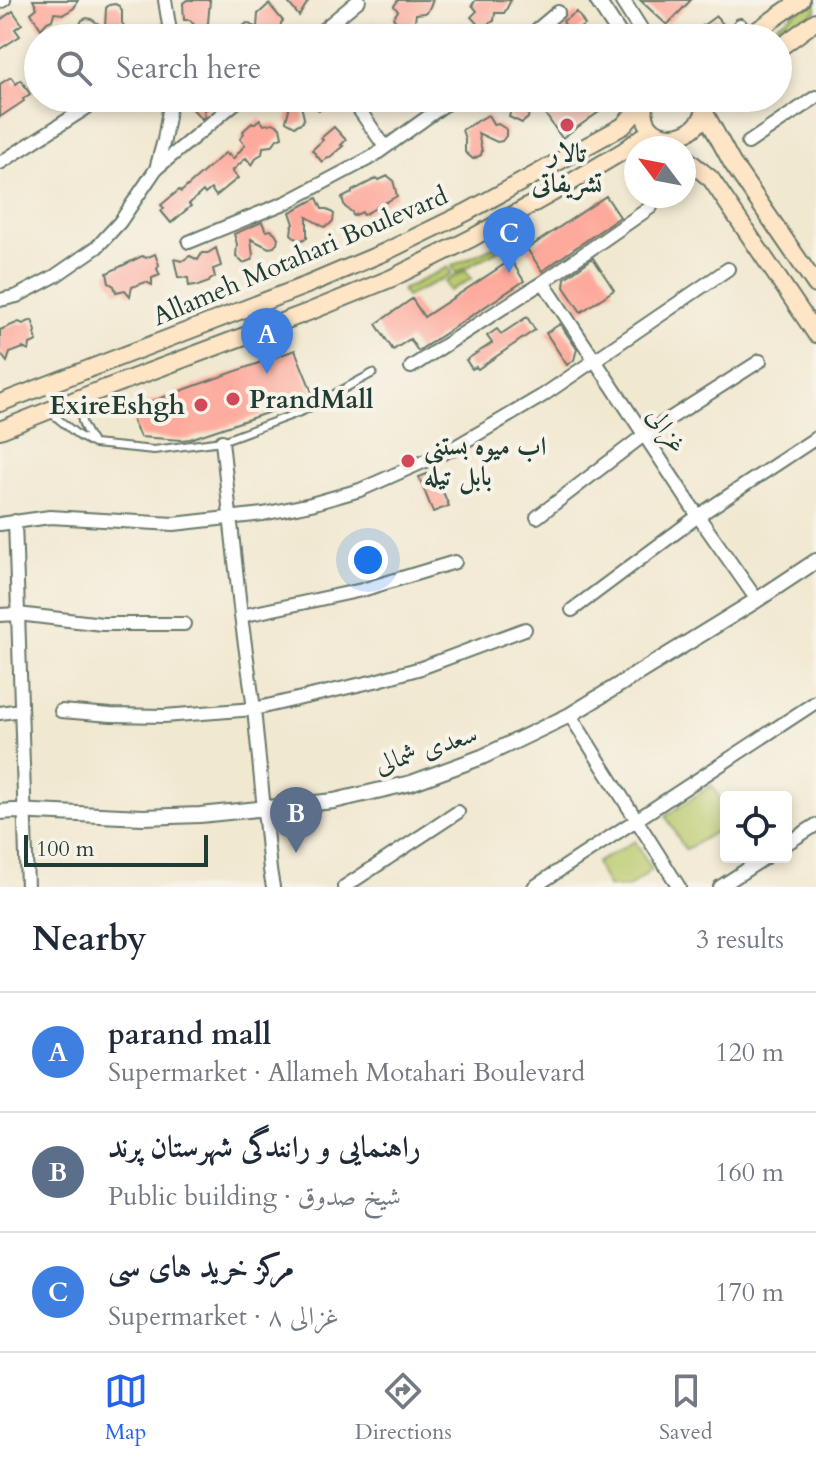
<!DOCTYPE html>
<html lang="en">
<head>
<meta charset="utf-8">
<style>
	:root { --surface:#fff; --page:#f6f6f7; --text:#1f2937; --muted:#747a83; --line:#e0e1e3; --accent:#2563eb }
	body { margin:0; font-family:Cardo,Amiri,serif; background:var(--page); color:var(--text) }
	.controls { position:absolute; right:24px; bottom:24px; display:grid; overflow:hidden; border-radius:8px; box-shadow:0 4px 12px #0003 }
	.controls button { width:72px; height:72px; display:grid; place-items:center; padding:0; border:0; border-bottom:2px solid var(--line); background:var(--surface); color:var(--text); font:40px sans-serif }
	.compass { position:absolute; left:624px; top:136px; width:72px; height:72px; border-radius:50%; background:var(--surface); box-shadow:0 4px 12px #0003; rotate:302deg }
	.scale { position:absolute; left:24px; bottom:20px; width:184px; box-sizing:border-box; padding-left:8px; border:4px solid #1f3d34; border-top:0; font-size:22px; line-height:28px; white-space:nowrap; color:#1f3d34; -webkit-text-stroke:6px #f7f3e8; paint-order:stroke }
	.you { position:absolute; left:368px; top:560px; width:28px; height:28px; margin:-20px; border:6px solid #fff; border-radius:50%; background:#1a73e8; box-shadow:0 0 0 12px #1a73e833 }
	.badge { display:grid; place-items:center; width:52px; height:52px; border-radius:50%; background:var(--accent); color:#fff; font-size:26px; font-weight:700 }
	.pin { position:absolute; translate:-50% -66px; filter:drop-shadow(0 2px 4px #0008) }
	.pin::after { content:''; position:absolute; top:42px; width:28px; height:24px; background:inherit; clip-path:polygon(0 0,100% 0,50% 100%) }
	.list { margin:0; padding:0; list-style:none }
	h2 { display:flex; justify-content:space-between; align-items:center; height:104px; margin:0; padding:0 32px; font-size:34px }
	h2 small { font-size:26px; font-weight:400; color:var(--muted) }
	.list li { display:grid; grid-template-columns:52px 1fr auto; gap:24px; align-items:center; box-sizing:border-box; height:120px; padding:0 32px; border-top:2px solid var(--line) }
	.list b { display:block; font-size:30px; white-space:nowrap }
	.list p { margin:0; font-size:26px; white-space:nowrap; color:var(--muted) }
	.list em { font-size:26px; font-style:normal; color:var(--muted) }
	.icon { flex:none; width:44px; height:44px; fill:none; stroke:currentColor; stroke-width:2; stroke-linecap:round; stroke-linejoin:round }
	.map { position:relative; flex:none; width:816px; height:887px; overflow:hidden }
	.search { position:absolute; background:var(--surface); box-shadow:0 4px 12px #0003; left:24px; right:24px; top:24px; height:88px; display:flex; align-items:center; gap:20px; box-sizing:border-box; padding:0 28px; border-radius:44px; color:var(--muted); font-size:30px }
	.sheet { height:464px; background:var(--surface) }
	nav { display:flex; justify-content:space-around; align-items:center; box-sizing:border-box; height:112px; border-top:2px solid var(--line); background:var(--surface); font-size:22px; color:var(--muted) }
	nav a { display:grid; justify-items:center; gap:4px }
	nav .on { color:var(--accent) }
	.map>svg:first-child { display:block }
	.green { fill:#b9c96c; stroke:#6c8350; stroke-width:2 }
	.building { fill:#fdaa9c }
	.lines { fill:none; stroke-linecap:round; stroke-linejoin:round }
	.service-casing { stroke:#68796b; stroke-width:10 }
	.minor-casing { stroke:#68796b; stroke-width:16 }
	.tertiary-casing { stroke:#68796b; stroke-width:18 }
	.secondary-casing { stroke:#68796b; stroke-width:20 }
	.service { stroke:#fff; stroke-width:6 }
	.minor { stroke:#fff; stroke-width:12 }
	.tertiary { stroke:#fff; stroke-width:14 }
	.secondary { stroke:#fee5c5; stroke-width:16 }
	.poi-dot { fill:#d1495b; stroke:#f7f3e8; stroke-width:3 }
	.labels { text-anchor:middle; dominant-baseline:central; stroke-width:8; stroke-linejoin:round; paint-order:stroke }
	.poi-label { font-size:26px; font-weight:bold; fill:#1f3d34; stroke:#f7f3e8; text-anchor:start }
	.street-label { font-size:26px; fill:#1f3d34; stroke:#f7f3e8 }
</style>
</head>
<body>
<div class="map">
<svg width="816" height="887" viewBox="0 0 816 887">
	<rect width="100%" height="100%" fill="#f7f3e8"/>
	<filter id="ink" filterUnits="userSpaceOnUse"><feTurbulence type="fractalNoise" baseFrequency=".0125" numOctaves="2"/><feDisplacementMap in="SourceGraphic" scale="16" xChannelSelector="R" yChannelSelector="G"/><feConvolveMatrix kernelMatrix="1 2 1 2 8 2 1 2 1" color-interpolation-filters="sRGB"/></filter>
	<filter id="wash" filterUnits="userSpaceOnUse"><feTurbulence type="fractalNoise" baseFrequency=".006" numOctaves="4" result="noise"/><feDisplacementMap in="SourceGraphic" scale="32" xChannelSelector="R" yChannelSelector="G"/><feGaussianBlur stdDeviation="1.8" result="paint"/><feColorMatrix in="noise" values="0 0 0 0 0 0 0 0 0 0 0 0 0 0 0 0 0 1.4 0 .05"/><feComposite in="paint" operator="in"/></filter>
	<g filter="url(#wash)">
		<rect width="100%" height="100%" fill="#f1e8d0"/>
		<path class="green" d="M815 0 816 11 778 41V38H756Z
			M495 246 499 250 456 273 452 266Z
			M448 267 452 274 406 297 402 290Z
			M466 270 471 279 450 291 445 282Z
			M712 785 726 810V825L685 850 666 816Z
			M635 841 652 870 629 887H608L596 863Z"/>
		<g id="blocks">
			<path class="building" d="M33 0H78L74 8 64 14 54 13 52 20 47 22 41 29 31 13 37 8Z
				M187 0H210L208 23 202 28 196 27 190 20H184L183 3Z
				M286 0H309L299 16Z
				M398 0H433L428 11 425 13 416 14 415 21 410 24 405 32 393 18 398 11 394 6Z
				M476 0H511L506 10 504 13H495L494 21 489 23 484 31 471 17 477 11 472 5Z
				M640 0H691L667 25Z
				M115 4 119 6 122 10V23L126 29 115 36 118 38H96L86 35 81 28 80 24 82 20 87 18 91 19 105 28 106 8 109 5Z
				M269 4 283 21 281 23 280 32 269 34 278 38H229L247 23 257 28 258 14Z
				M13 11 22 24 15 29 20 36 0 49V20Z
				M577 12 585 25 578 29 584 38H549L566 27 563 21Z
				M716 16 725 26 733 38H709L701 27Z
				M373 21 388 38H354L364 29 369 28Z
				M445 25 455 38H431Z
				M11 77 16 84 21 80 30 94 23 99 24 101 0 117V84Z
				M193 98H205L211 105 204 111 205 116 202 119 187 103Z
				M284 98H331L324 108 319 110 300 101 304 118 303 122 295 126 286 121 289 109Z
				M527 98H531L528 118 522 123 509 117 512 106Z
				M534 98H589L599 112 562 138Z
				M488 115 494 125 498 124 506 129V136L502 141 497 142 478 133 482 151 481 155 473 159 465 152V139L462 130Z
				M260 119 264 125 273 123 280 127 282 137 277 139 272 146 263 147 262 154 257 157 252 165 246 158 232 171 238 178 216 196 211 189 205 194 203 191 189 204 191 206 171 223 161 211 164 208 161 205 179 190 181 192 225 153 228 156 229 154 233 159 245 145 240 139 244 133 243 131 252 123H255Z
				M334 127 346 140 341 145 343 146 329 158 328 157 322 162 312 150 323 140 321 138Z
				M388 176 393 180 397 196 363 215 362 212 353 216 352 212 345 207 342 198 352 193V191L377 178 379 180Z
				M606 196 620 217 542 271 527 249Z
				M317 198 322 209H327L334 214 333 221 329 225 324 227 307 217V238L299 241 291 234 292 226 294 224 290 212Z
				M262 222 266 231 271 230 275 233 278 238 277 243 274 247 269 248 251 239 253 256 251 260 243 263 236 256 237 244 234 234Z
				M216 248 221 266 213 269 215 277 210 280 209 282 198 286 195 285 189 286 188 278 178 277 174 259 182 261 190 256 198 260 202 253H208Z
				M155 254 159 265 157 269 160 275 152 278V285L146 282 132 287 130 296 125 290 116 292 114 286 109 283 107 273 142 256 146 258Z
				M593 258 614 290 581 312 564 287 565 278Z
				M511 260 524 281 418 351 410 339 393 350 376 324 412 299 424 317Z
				M527 317 535 330 478 369 476 367 472 369 466 360 492 343 487 336 497 329 501 334Z
				M32 320 36 331 35 334 37 341 30 344 29 351 23 348 10 353 7 362 0 353V330L19 322 23 324Z
				M560 324 577 349 574 360 567 365 546 333Z
				M295 350 314 397 190 439 181 440 140 437 133 422V408Z
				M434 471 449 506 433 512 419 477Z"/>
		</g>
	</g>
	<g filter="url(#ink)">
		<use href="#blocks" fill-opacity="0" stroke="#68796b" stroke-width="2"/>
		<g class="lines">
			<g class="service-casing">
				<path id="service" d="M83 399C79 419 81 424 92 441
					M51 413 79 436 94 444 154 450 222 441 303 411 373 373"/>
			</g>
			<g class="minor-casing">
				<path id="minor" d="M165 0 171 38
					M0 2 4 0
					M740 25 746 33H753
					M313 38 359 0
					M527 38 558 12
					M351 98 385 147
					M748 143 816 97
					M0 163 102 98
					M157 168 241 98
					M189 242 287 202 372 157 454 98
					M543 282 698 516 757 600
					M0 300 17 296 55 276 97 247 120 222 156 169 164 140 171 98
					M411 367 543 282 651 207
					M222 441 241 616 254 709 270 870 273 887
					M537 517 644 435 760 361
					M15 521 27 887
					M0 524 50 517 174 524 263 514 311 504 360 490 450 450 498 422 542 396 728 269
					M572 610 698 516 816 438
					M0 615 18 614 102 624H184
					M241 616 362 590 455 562
					M61 711 111 715 164 716 254 709 375 681 421 668 525 629
					M0 713 21 710
					M570 715 679 887
					M786 844 816 825
					M344 887 458 812
					M534 887 816 702
					M720 887 766 857"/>
			</g>
			<g class="tertiary-casing">
				<path id="tertiary" d="M597 0 622 38
					M622 0 646 38
					M0 812 14 811 143 817 200 815 334 801 411 783 482 757 570 715 757 600 816 561"/>
			</g>
			<g class="secondary-casing">
				<path id="secondary" d="M746 38 801 0
					M778 49 816 21
					M647 98C630 149 709 148 706 98
					M705 113 732 163 816 285
					M684 157 711 179 816 334
					M0 403 307 285 385 252 467 212 623 126 645 102
					M0 430 90 394 311 311 392 278 472 238 568 184 625 150 652 130"/>
			</g>
			<use href="#service" class="service"/>
			<use href="#minor" class="minor"/>
			<use href="#tertiary" class="tertiary"/>
			<use href="#secondary" class="secondary"/>
		</g>
	</g>
	<g class="poi-dot">
		<circle cx="567" cy="125" r="8"/>
		<circle cx="233" cy="399" r="8"/>
		<circle cx="201" cy="405" r="8"/>
		<circle cx="408" cy="461" r="8"/>
	</g>
	<g class="labels">
		<g class="poi-label">
			<text x="567" y="153" text-anchor="middle">تالار<tspan x="567" dy="30">تشریفاتی</tspan></text>
			<text x="249" y="399">PrandMall</text>
			<text x="185" y="405" text-anchor="end">ExireEshgh</text>
			<text x="424" y="446">اب میوه بستنی<tspan x="424" dy="30">بابل تیله</tspan></text>
		</g>
		<g class="street-label">
			<text transform="translate(300 256) rotate(-23)">Allameh Motahari Boulevard</text>
			<text transform="translate(667 430) rotate(56)">غزالی</text>
			<text transform="translate(426 749) rotate(-18)">سعدی شمالی</text>
		</g>
	</g>
</svg>
<div class="controls">
<button><svg class="icon" aria-label="locate" viewBox="0 0 24 24"><circle cx="12" cy="12" r="6"/><path d="M12 2v4M12 18v4M2 12h4M18 12h4"/></svg></button>
</div>
<svg class="compass" viewBox="-18 -18 36 36"><path d="M0-13l5 13h-10z" fill="#e53935"/><path d="M0 13l5-13h-10z" fill="#747a83"/></svg>
<div class="scale">100 m</div>
<div class="you"></div>
<div class="pin badge" style="left:267px;top:374px;background:#3f7fe0">A</div>
<div class="pin badge" style="left:296px;top:853px;background:#5c6f8a">B</div>
<div class="pin badge" style="left:509px;top:273px;background:#3f7fe0">C</div>
<div class="search"><svg class="icon" aria-label="search" viewBox="0 0 24 24"><circle cx="10" cy="10" r="6"/><path d="M15 15l6 6"/></svg>Search here</div>
</div>
<section class="sheet">
<h2>Nearby<small>3 results</small></h2>
<ul class="list">
<li><span class="badge" style="background:#3f7fe0">A</span><div><b>parand mall</b><p>Supermarket · Allameh Motahari Boulevard</p></div><em>120 m</em></li>
<li><span class="badge" style="background:#5c6f8a">B</span><div><b>راهنمایی و رانندگی شهرستان پرند</b><p>Public building · شیخ صدوق</p></div><em>160 m</em></li>
<li><span class="badge" style="background:#3f7fe0">C</span><div><b>مرکز خرید های سی</b><p>Supermarket · غزالی ۸</p></div><em>170 m</em></li>
</ul>
</section>
<nav>
<a class="on"><svg class="icon" aria-label="map" viewBox="0 0 24 24"><path d="M3 6l6-2 6 2 6-2v14l-6 2-6-2-6 2zM9 4v14M15 6v14"/></svg>Map</a>
<a><svg class="icon" aria-label="directions" viewBox="0 0 24 24"><path d="M12 3l9 9-9 9-9-9zM9 14v-3h6M13 9l2 2-2 2"/></svg>Directions</a>
<a><svg class="icon" aria-label="saved" viewBox="0 0 24 24"><path d="M7 4h10v16l-5-4-5 4z"/></svg>Saved</a>
</nav>
</body>
</html>
